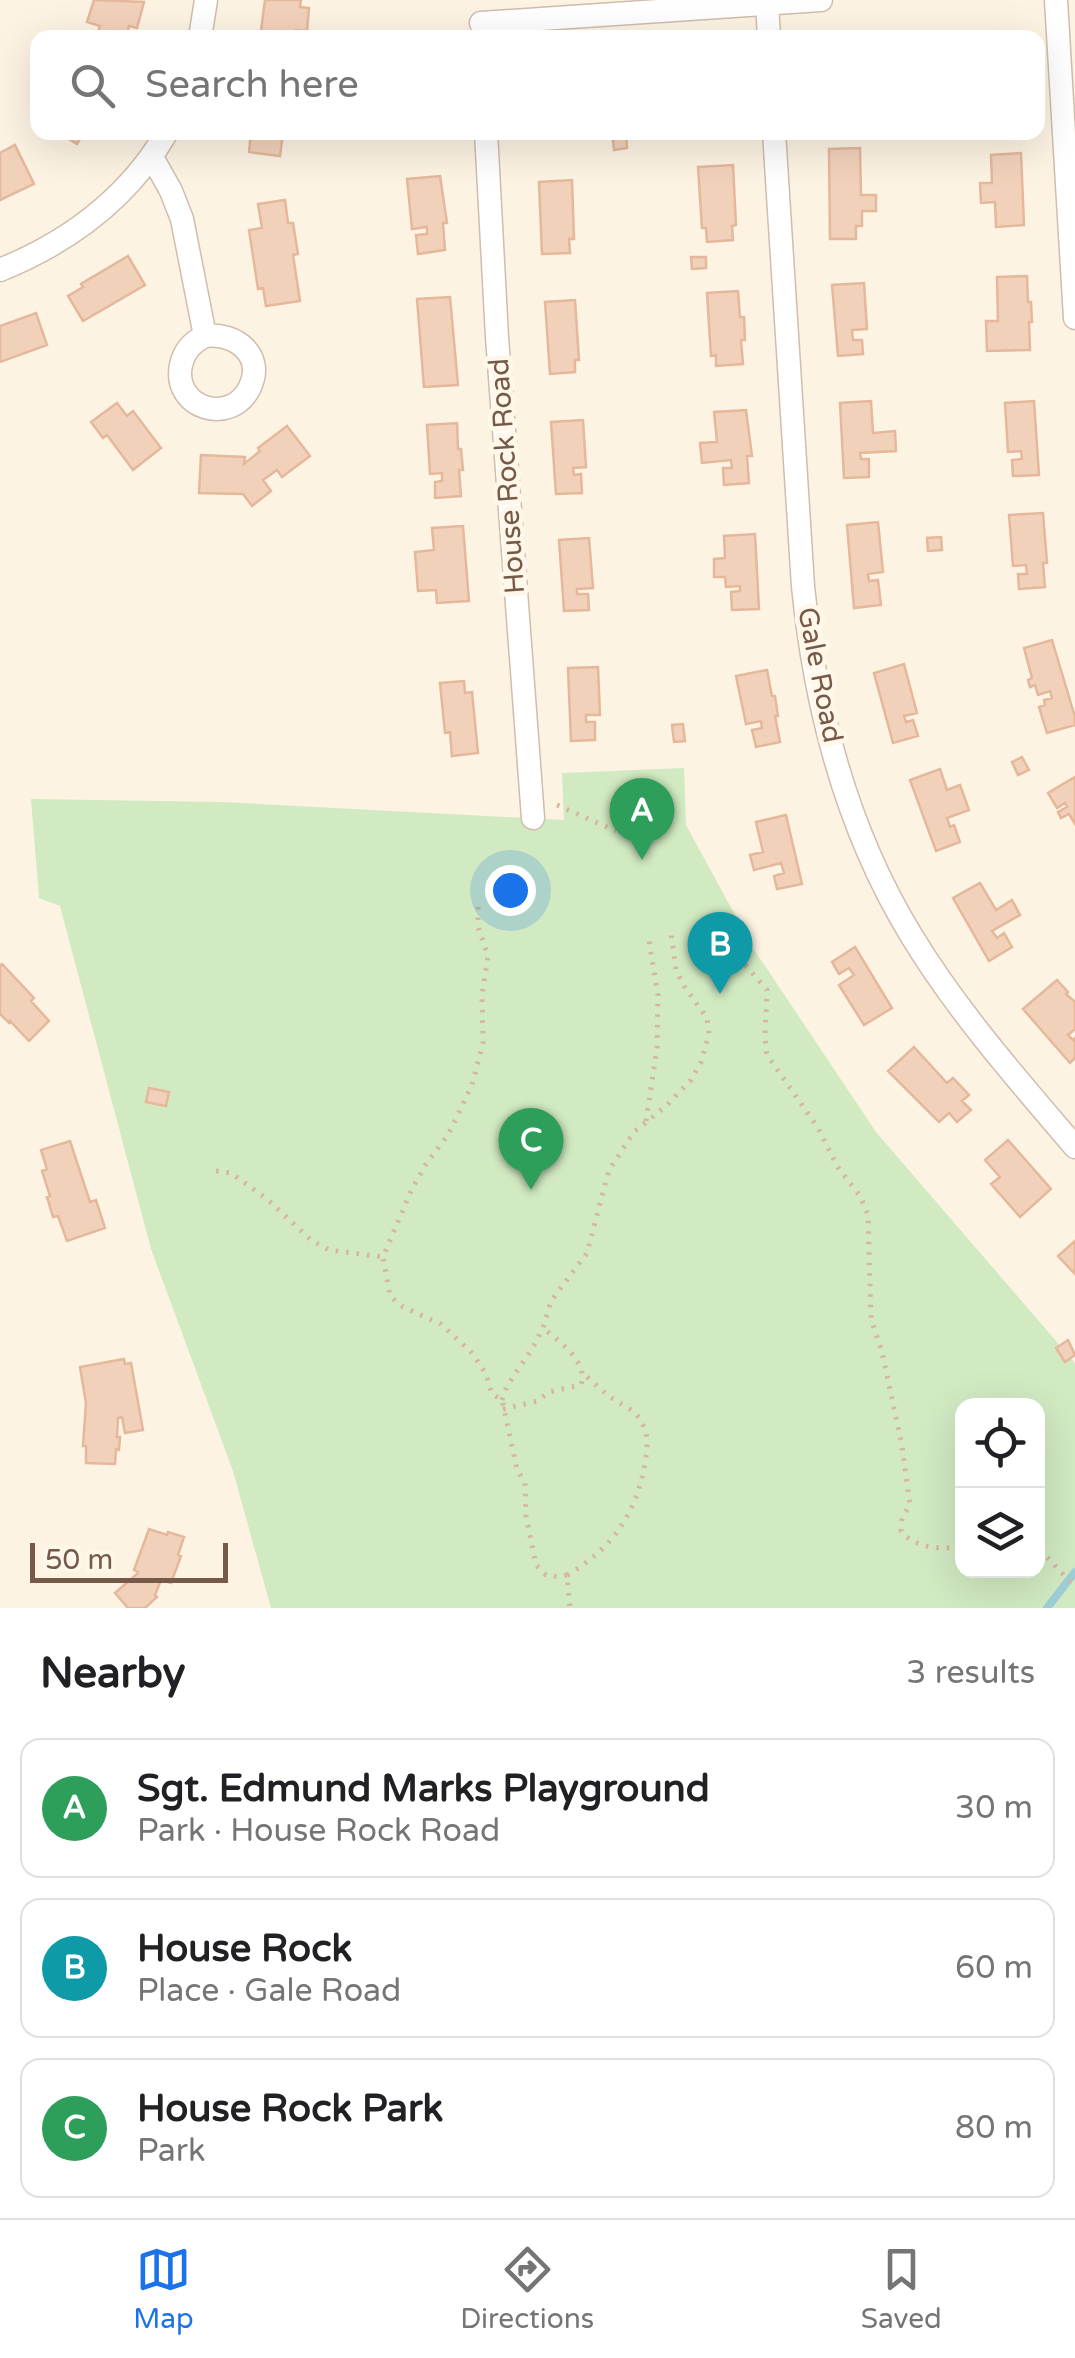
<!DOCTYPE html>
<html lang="en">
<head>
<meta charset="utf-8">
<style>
	:root { --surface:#fff; --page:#f2f2f2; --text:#202124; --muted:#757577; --line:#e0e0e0; --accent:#1a73e8 }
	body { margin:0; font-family:"Varela Round",sans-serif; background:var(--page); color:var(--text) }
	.controls { position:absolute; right:30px; bottom:30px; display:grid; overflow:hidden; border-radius:20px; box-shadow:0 10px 40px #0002 }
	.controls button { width:90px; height:90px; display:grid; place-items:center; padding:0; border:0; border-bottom:2px solid var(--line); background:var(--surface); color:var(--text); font:50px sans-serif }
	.scale { position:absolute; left:30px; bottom:25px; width:198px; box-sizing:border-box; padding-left:10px; border:5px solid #755949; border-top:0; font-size:28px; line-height:35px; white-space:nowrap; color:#755949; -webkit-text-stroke:8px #fff7ea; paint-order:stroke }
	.you { position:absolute; left:510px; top:890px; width:35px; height:35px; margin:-25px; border:8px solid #fff; border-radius:50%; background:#1a73e8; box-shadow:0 0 0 15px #1a73e833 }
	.badge { display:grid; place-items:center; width:65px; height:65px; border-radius:50%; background:var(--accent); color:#fff; font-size:32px; font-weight:700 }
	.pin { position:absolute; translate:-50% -82px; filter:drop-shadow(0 2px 5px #0008) }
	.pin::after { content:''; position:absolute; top:52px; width:35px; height:30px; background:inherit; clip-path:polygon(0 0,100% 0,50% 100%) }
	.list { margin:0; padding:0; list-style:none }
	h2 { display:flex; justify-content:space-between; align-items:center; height:130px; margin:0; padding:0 40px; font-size:42px }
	h2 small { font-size:32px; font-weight:400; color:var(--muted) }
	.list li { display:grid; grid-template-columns:65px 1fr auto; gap:30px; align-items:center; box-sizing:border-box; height:140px; margin:0 20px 20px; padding:0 20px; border:2px solid var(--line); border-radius:20px }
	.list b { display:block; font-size:38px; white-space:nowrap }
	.list p { margin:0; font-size:32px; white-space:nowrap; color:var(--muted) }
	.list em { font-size:32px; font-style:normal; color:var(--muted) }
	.icon { flex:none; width:55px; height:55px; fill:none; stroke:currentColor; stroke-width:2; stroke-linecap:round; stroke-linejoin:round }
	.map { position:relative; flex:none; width:1075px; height:1608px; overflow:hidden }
	.search { position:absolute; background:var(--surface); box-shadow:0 10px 40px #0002; left:30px; right:30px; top:30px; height:110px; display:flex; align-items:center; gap:25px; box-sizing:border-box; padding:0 35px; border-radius:20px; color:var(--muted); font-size:38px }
	.sheet { height:610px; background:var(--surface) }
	nav { display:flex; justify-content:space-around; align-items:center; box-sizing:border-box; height:140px; border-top:2px solid var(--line); background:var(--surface); font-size:28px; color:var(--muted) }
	nav a { display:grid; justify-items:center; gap:5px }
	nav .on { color:var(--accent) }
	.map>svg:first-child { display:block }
	.green { fill:#d1eac2; fill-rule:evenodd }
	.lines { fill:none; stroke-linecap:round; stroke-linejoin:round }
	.stream { stroke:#9eced8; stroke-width:8 }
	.building { fill:#f2d1bb; stroke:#e5b89b; stroke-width:2.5 }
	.minor-casing { stroke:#d0bdad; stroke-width:25 }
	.path { stroke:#d7b59e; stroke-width:5; stroke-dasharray:2.5 8; stroke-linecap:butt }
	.minor { stroke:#fff; stroke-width:22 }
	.labels { text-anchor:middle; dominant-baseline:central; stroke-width:10; stroke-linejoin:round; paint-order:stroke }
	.street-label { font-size:28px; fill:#755949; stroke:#fff7ea }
</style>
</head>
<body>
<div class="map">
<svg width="1075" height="1608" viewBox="0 0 1075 1608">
	<rect width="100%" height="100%" fill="#fcf3e3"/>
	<path class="green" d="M684 768 686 825 753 948 876 1132 1075 1363V1608H271L233 1471 151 1249 60 906 39 898 31 799 221 802 564 820 562 773ZM962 1406H1038V1570H962Z"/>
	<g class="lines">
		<path class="stream" d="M1047 1608 1075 1572"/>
	</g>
	<path class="building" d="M94 0 144 2 137 28 129 26 126 38H107L97 35 100 26 87 22Z
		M265 0H301L300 7 309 8 307 31 296 30 295 38H260Z
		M58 132H84L77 144Z
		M283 132 280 156 249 152 251 133 247 132Z
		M626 132 627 148 614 150 612 133Z
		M15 145 34 184 0 200V153Z
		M860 148 861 195H876V211H862V226H856V239H830L829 149Z
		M1021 153 1024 225 996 227 995 202 981 203 980 183H992L991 155Z
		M733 165 736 225 732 226 733 240 707 242 706 228H702L698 167Z
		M440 176 447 223H443L445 250 418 254 416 235 427 234V227L412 229 407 179Z
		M572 180 574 239H569L570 253 542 254 539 182Z
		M285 200 288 223H293L298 254 293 255 300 301 266 306 263 288 258 289 249 230 262 228 258 204Z
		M128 256 145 285 83 321 68 296 83 287 81 284Z
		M691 257H706V268L692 269Z
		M1027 276 1028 302H1031L1032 322H1029L1030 350 987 351 986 321H998L997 277Z
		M864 283 867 329 852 330 853 340H862L863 354 838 356 832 285Z
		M738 291 740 317H744L745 340H741L743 364 716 366V355L711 356 707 293Z
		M450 297 458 385 424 387 417 299Z
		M575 300 579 360H575V372L550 374 545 302Z
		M36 313 47 345 0 362V326Z
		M871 401 873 433 895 431 896 451 860 453 861 459H869V477L844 478 840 403Z
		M1034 401 1039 475 1013 476 1012 460 1022 459 1021 451 1008 452 1005 403Z
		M117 403 127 416 133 411 161 448 133 470 107 435 103 438 91 422Z
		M746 410 752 456H747L749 483 724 485 723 468H732L731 460 702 463 700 443 717 442 714 412Z
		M583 420 586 467 573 468 574 475 581 474 582 493 556 494 551 422Z
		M457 423 458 449H461L463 470H459L461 496 435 498V482L442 481V473L430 474 427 425Z
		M287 426 310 456 282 477 277 470 263 480 271 491 252 506 243 494 199 493 201 455 245 457 244 464 260 451 258 448Z
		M1043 513 1047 563H1043L1045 587 1019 589 1018 574H1027L1026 565 1013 566 1009 515Z
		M878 522 883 572 868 574 869 581 878 580 881 605 854 608 847 525Z
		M463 526 469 601 437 603 436 590 418 591 415 552 434 550 432 528Z
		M755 534 759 609 732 610 731 592 740 591V586L726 587 725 577H714V559L725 558 724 536Z
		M941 537 942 550 928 551 927 538Z
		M589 538 593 588 577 589V594H588L589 610 564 611 559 540Z
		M1052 640 1075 717V725L1047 733 1039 707 1045 705 1044 700 1052 698 1050 691 1038 695 1035 685 1030 687 1028 680 1032 678 1024 648Z
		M904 664 917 713 904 716 906 722 913 720 918 736 893 743 874 673Z
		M598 667 600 715H586V722H595V740L571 741 568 668Z
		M767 670 772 696H775L778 716H775L780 742 756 747 752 730 762 728 761 721 746 724 736 676Z
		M464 681 465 693 472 692 478 753 452 756 450 732 445 733 440 683Z
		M683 724 685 741 674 742 672 725Z
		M1022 757 1029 770 1018 775 1012 762Z
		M940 769 947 790 960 785 969 810 947 818 950 827 954 825 960 842 936 851 910 780Z
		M1075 777V824L1069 814 1061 818 1058 812 1067 807 1065 803 1057 808 1048 793Z
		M786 815 802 884 777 889 774 876 784 873 781 863 754 870 750 855 763 852 756 822Z
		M980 883 996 910 1012 900 1020 915 992 931 997 938 1004 933 1012 947 989 961 953 898Z
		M855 947 892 1008 864 1025 839 985 854 975 849 968 839 974 832 962Z
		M2 964 34 998 31 1001 49 1021 29 1041 10 1021 9 1023 0 1014V966Z
		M1057 980 1068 992 1066 994 1075 1002V1029L1068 1035 1073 1040 1075 1038V1058L1070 1063 1023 1009Z
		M914 1047 947 1083 953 1078 969 1095 962 1101 971 1110 957 1122 949 1113 939 1122 888 1071Z
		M149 1088 169 1092 166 1106 146 1102Z
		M1008 1140 1051 1189 1020 1217 991 1184 1000 1177 985 1160Z
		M70 1141 90 1202 96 1200 105 1228 67 1241 58 1216 53 1217 47 1197 50 1196 42 1171 47 1169 41 1150Z
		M1075 1241V1274L1058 1256Z
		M1068 1340 1075 1355 1065 1362 1056 1348Z
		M124 1359 125 1364 131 1363 143 1430 125 1433 122 1417 118 1418 117 1437H120L119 1450 116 1449 115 1464 86 1463V1446H83L86 1403 80 1367Z
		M149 1529 167 1535 168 1532 184 1537 178 1555 181 1556 171 1583 161 1580 155 1595 157 1597 145 1608H128L115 1593 137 1574 138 1572 134 1570Z"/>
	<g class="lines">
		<g class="minor-casing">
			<path id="minor" d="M1056 0 1075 318
				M767 3 769 38
				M481 23 821 0
				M200 38 206 0
				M486 132 497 337 533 818
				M774 132 803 586C815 707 847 830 911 935 957 1011 1017 1079 1075 1147
				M152 157 171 191 182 219 205 336C235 332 265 355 250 387 231 427 172 408 181 365 184 351 192 342 205 336
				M0 270C69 242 129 197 167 132"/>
		</g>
		<path class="path" d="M557 805 616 831
			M478 907V927L488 956 482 995 483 1043 472 1085 448 1135 426 1164 411 1191 383 1257 390 1296 403 1307 441 1324 472 1353 486 1374 492 1394 502 1400 517 1469 525 1483 526 1516 536 1565 546 1575 559 1577 567 1575 570 1608
			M696 926 741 960 767 990C767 1009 763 1038 767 1055L818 1128 837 1166 860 1196 868 1215 871 1319 882 1352 902 1446 910 1505 902 1518 901 1531C916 1549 940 1549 962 1547
			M646 1121 657 1048 658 995 649 941
			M216 1171 231 1173 267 1199 311 1240 329 1250 383 1257
			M502 1400 507 1386 532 1349 543 1328 551 1301 587 1253 609 1170 634 1132 666 1106 691 1080 701 1062 709 1034 707 1018 684 986 676 970 671 934
			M503 1409 538 1401 549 1392 581 1385C588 1361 560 1342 543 1328
			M1038 1553 1046 1556 1075 1587
			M567 1575C611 1550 637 1513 645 1463 648 1446 649 1433 639 1418 630 1406 618 1404 608 1395 600 1389 592 1381 584 1374"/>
		<use href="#minor" class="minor"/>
	</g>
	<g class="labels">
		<g class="street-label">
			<text transform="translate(507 476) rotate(-94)">House Rock Road</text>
			<text transform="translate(820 675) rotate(79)">Gale Road</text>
		</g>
	</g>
</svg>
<div class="controls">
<button><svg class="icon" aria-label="locate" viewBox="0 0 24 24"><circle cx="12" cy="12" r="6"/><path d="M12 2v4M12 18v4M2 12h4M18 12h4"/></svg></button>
<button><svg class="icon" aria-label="layers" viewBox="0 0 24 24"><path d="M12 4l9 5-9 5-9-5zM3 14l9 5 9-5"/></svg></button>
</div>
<div class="scale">50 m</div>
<div class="you"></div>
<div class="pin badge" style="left:642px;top:860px;background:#2e9e5b">A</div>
<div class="pin badge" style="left:720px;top:994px;background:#0f9aa8">B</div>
<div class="pin badge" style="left:531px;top:1190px;background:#2e9e5b">C</div>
<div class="search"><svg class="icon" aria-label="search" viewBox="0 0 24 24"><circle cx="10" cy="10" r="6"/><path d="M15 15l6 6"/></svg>Search here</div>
</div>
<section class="sheet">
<h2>Nearby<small>3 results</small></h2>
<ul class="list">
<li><span class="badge" style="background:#2e9e5b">A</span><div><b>Sgt. Edmund Marks Playground</b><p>Park · House Rock Road</p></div><em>30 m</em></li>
<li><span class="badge" style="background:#0f9aa8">B</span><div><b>House Rock</b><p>Place · Gale Road</p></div><em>60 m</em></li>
<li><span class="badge" style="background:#2e9e5b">C</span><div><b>House Rock Park</b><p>Park</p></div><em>80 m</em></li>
</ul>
</section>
<nav>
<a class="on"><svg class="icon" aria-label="map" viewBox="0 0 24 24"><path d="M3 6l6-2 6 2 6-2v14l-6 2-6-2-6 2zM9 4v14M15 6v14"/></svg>Map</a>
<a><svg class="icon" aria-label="directions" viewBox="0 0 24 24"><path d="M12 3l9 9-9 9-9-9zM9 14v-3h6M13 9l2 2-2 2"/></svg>Directions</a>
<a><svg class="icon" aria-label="saved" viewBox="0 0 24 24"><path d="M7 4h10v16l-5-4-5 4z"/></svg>Saved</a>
</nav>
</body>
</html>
